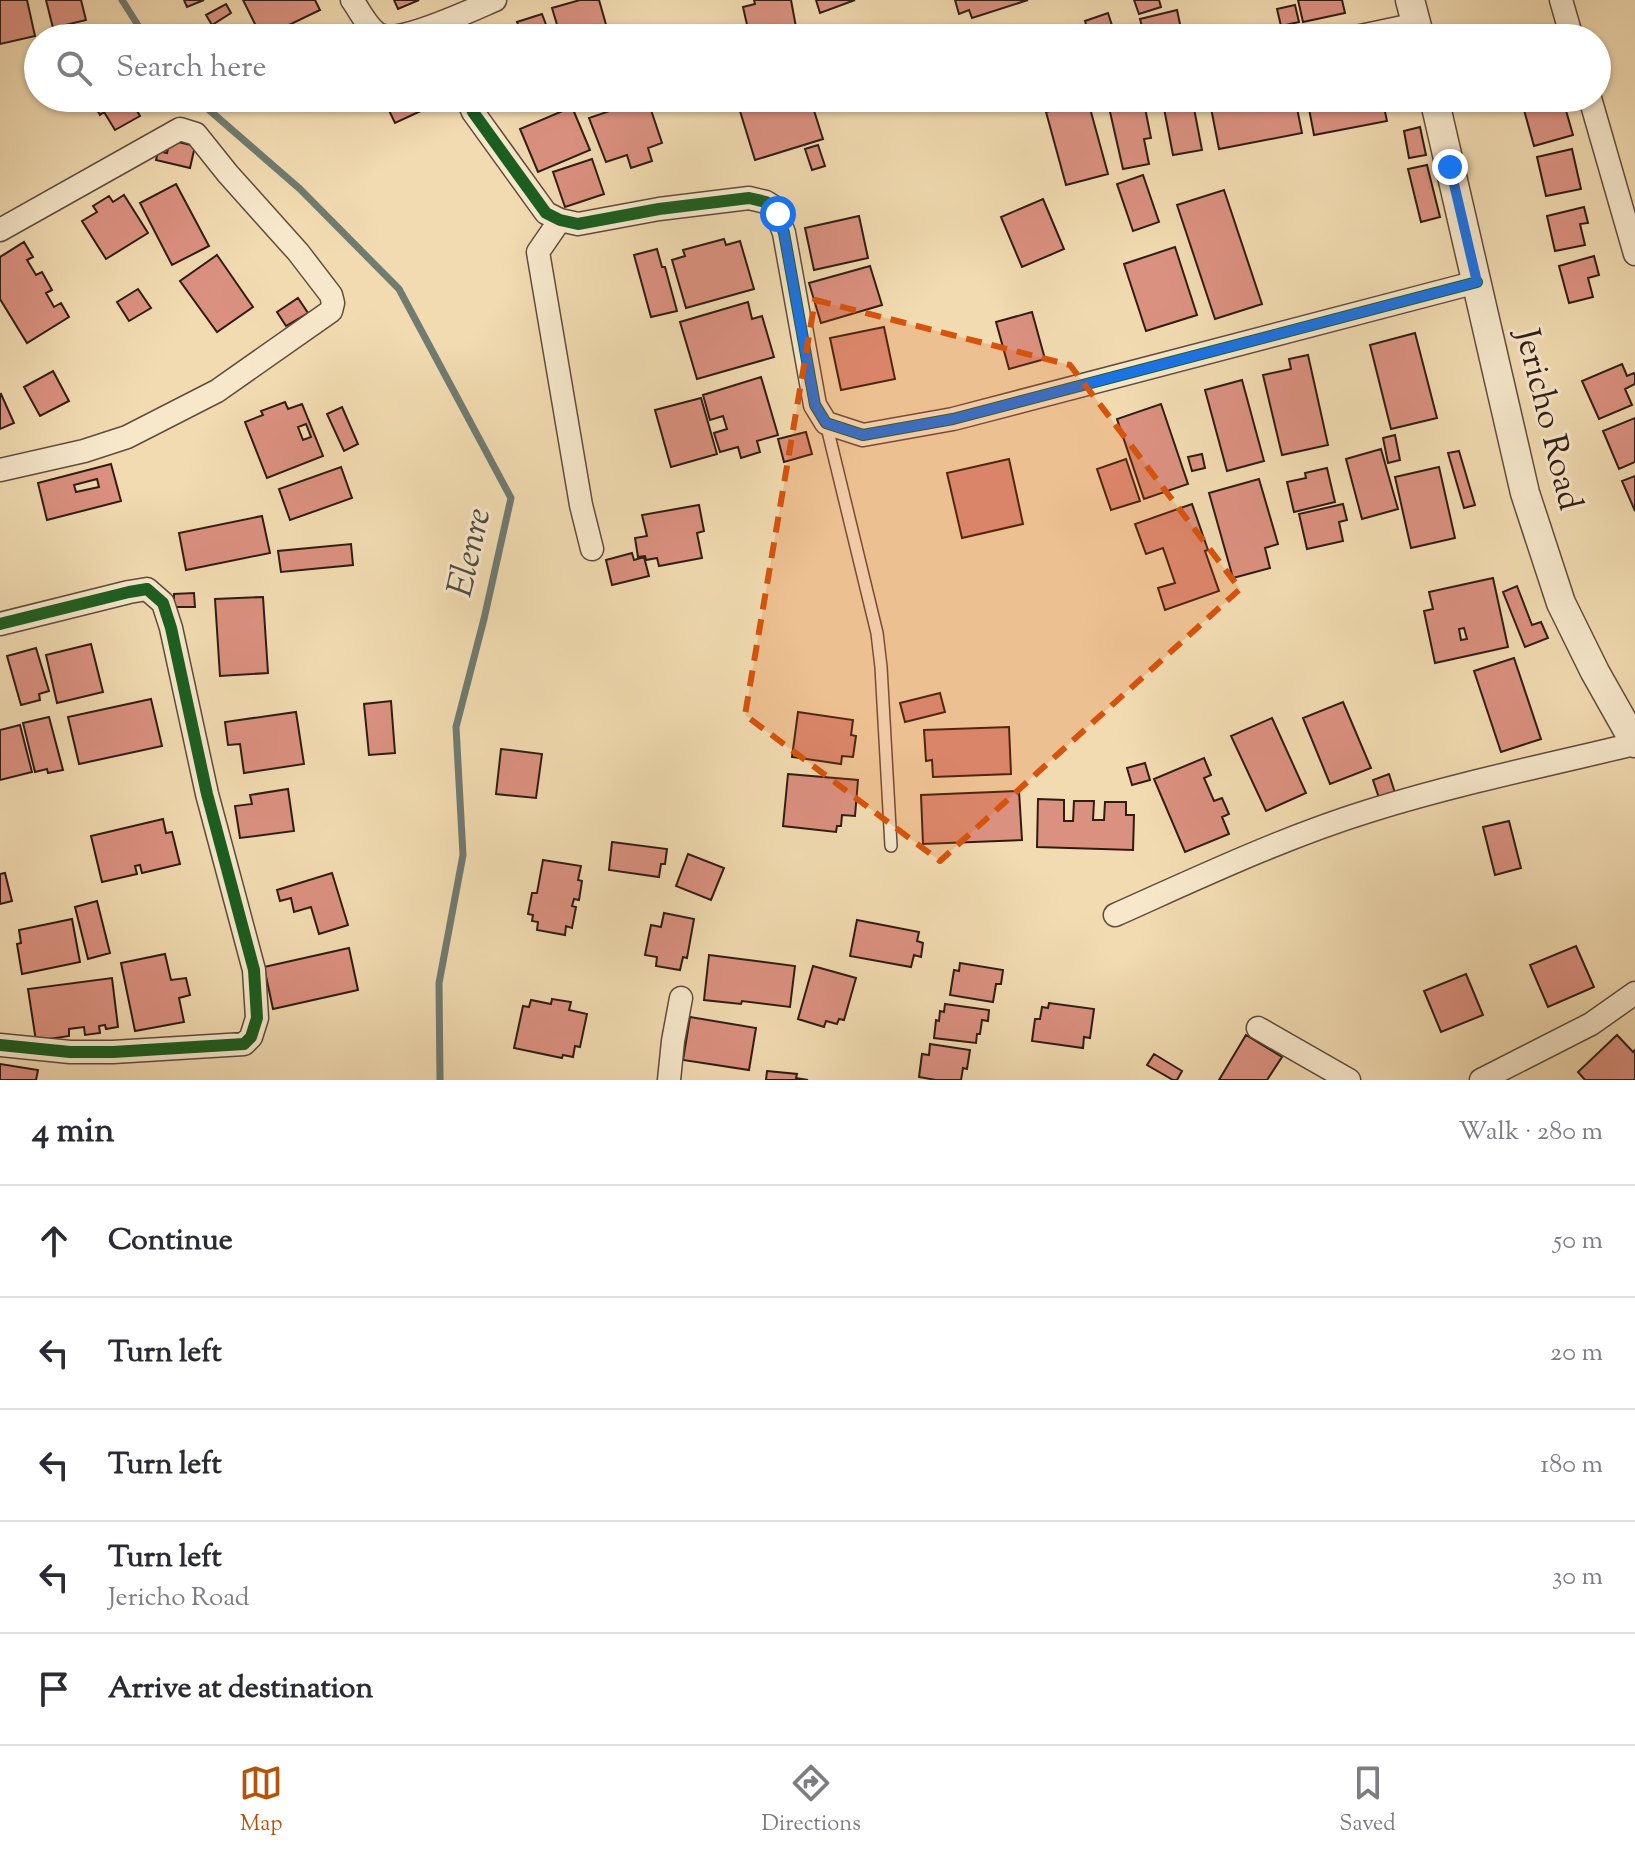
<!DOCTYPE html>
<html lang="en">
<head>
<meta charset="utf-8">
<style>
	:root { --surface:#fff; --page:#f2f2f3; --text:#2b2b33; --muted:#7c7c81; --line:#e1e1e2; --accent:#b45309 }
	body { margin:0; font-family:"Sorts Mill Goudy",serif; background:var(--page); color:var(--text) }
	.stop { position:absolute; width:24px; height:24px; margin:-18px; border:6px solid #1a73e8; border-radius:50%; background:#fff }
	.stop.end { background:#1a73e8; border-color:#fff; box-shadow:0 2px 8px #0008 }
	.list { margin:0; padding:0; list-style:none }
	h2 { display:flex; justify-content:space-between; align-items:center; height:104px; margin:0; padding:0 32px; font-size:34px }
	h2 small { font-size:26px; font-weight:400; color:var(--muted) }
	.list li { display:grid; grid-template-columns:52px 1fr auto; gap:24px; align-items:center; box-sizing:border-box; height:112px; padding:0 32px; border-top:2px solid var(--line) }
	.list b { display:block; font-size:30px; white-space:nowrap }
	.list p { margin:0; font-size:26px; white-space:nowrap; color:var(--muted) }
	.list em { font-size:26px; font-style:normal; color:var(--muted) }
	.icon { flex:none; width:44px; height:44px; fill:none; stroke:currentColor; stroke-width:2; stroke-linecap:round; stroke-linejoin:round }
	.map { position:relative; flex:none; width:1635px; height:1080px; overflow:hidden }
	.search { position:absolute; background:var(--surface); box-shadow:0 2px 6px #0004; left:24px; right:24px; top:24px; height:88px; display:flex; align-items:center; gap:20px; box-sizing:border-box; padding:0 28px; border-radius:44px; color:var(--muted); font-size:30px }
	.sheet { height:664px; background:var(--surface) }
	nav { display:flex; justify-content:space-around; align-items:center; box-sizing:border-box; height:112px; border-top:2px solid var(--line); background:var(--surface); font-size:22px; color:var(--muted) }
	nav a { display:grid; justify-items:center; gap:4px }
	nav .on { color:var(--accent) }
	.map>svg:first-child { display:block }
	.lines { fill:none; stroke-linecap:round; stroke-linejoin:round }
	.stream { stroke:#707b71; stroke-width:7 }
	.building { fill:#db9180; stroke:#301c15; stroke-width:2; fill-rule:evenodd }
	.service-casing { stroke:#604c3c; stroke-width:14 }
	.minor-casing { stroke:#604c3c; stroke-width:25 }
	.tertiary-casing { stroke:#604c3c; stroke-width:31 }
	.service { stroke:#f7e8cc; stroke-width:11 }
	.minor { stroke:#f7e8cc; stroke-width:22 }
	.tertiary { stroke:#f7e8cc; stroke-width:28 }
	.cycleway-casing { stroke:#f7e8cc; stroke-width:17 }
	.cycleway { stroke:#1b5e20; stroke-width:12 }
	.route { stroke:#1a73e8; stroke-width:10 }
	.marked { fill:#d6530d; fill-opacity:0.2; stroke:#d6530d; stroke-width:6; stroke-dasharray:16 10; stroke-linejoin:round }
	.labels { text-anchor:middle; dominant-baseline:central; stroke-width:6; stroke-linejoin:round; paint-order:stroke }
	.street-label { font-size:34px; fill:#301c15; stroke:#f7e8cc }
	.water-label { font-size:36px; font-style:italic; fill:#504c43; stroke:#f7e8cc }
</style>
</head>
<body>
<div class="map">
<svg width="1635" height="1080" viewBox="0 0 1635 1080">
	<rect width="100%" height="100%" fill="#f2dbb1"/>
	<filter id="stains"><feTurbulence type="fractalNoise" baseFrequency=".0025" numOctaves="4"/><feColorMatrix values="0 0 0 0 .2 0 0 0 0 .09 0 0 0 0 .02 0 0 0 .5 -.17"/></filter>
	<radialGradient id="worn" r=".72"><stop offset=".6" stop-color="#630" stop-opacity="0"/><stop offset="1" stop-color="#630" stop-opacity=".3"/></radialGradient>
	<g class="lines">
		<path class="stream" d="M122 0 146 38
			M199 98 208 109 300 189 399 289 511 498 484 619 456 727 463 855 439 983 440 1080"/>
	</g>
	<path class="building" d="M0 0H27L35 36 0 44Z
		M46 0H81L86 20 53 28Z
		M184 0H204L187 7Z
		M243 0H315L320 10 262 38Z
		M394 0H419L398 9Z
		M580 0H599L609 35 599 38H561L552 8Z
		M754 0H791L798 38H750L743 7 755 4Z
		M816 0H855L820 13Z
		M955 0H1028L972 18 969 10 959 14Z
		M1134 0H1159L1161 7 1139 14Z
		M1298 0H1342L1345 13 1303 22Z
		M226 4 231 13 212 25 206 15Z
		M1295 5 1299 22 1281 26 1277 9Z
		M1177 10 1183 38H1145L1140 19Z
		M1108 13 1116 38H1090L1085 21Z
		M542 14 551 38H523L517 22Z
		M745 26 747 38H730L728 29Z
		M1073 30 1075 38H1045Z
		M90 98H132L130 99 140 116 115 130 104 112 100 115Z
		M383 98H449L395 123Z
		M647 98 662 143 648 148 652 161 631 168 627 155 606 162 589 118Z
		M736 98H762L765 107 769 105 767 100 776 98H784L785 101 791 98H810L823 139 755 160Z
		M1133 98H1143L1151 138 1144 139 1149 164 1123 169 1108 103Z
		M1162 98H1192L1202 150 1173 155Z
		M1235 98H1295L1302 133 1219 149 1211 108 1236 103Z
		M1307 98H1382L1387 121 1314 135Z
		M1563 100 1573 135 1534 146 1524 110Z
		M1088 101 1108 174 1066 185 1046 112Z
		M572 107 590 150 538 172 520 129Z
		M1420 127 1426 155 1409 158 1404 131Z
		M170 140 195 146 190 168 156 160 158 151 167 153Z
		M818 145 825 166 812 170 805 149Z
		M1572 149 1581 189 1546 196 1537 157Z
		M592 159 604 194 565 207 553 172Z
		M1427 165 1440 217 1421 222 1408 169Z
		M1143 175 1159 222 1133 231 1117 184Z
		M176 184 209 246 172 265 140 203Z
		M1224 190 1262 304 1215 319 1177 205Z
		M124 195 148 233 106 259 82 221 97 212 93 206 109 196 113 202Z
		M1043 199 1064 249 1022 267 1001 217Z
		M1584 207 1588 223 1580 224 1585 245 1555 251 1547 216Z
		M859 216 868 258 814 270 805 228Z
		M724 239 726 245 740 241 754 289 686 308 672 260 685 256 683 250Z
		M24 242 33 257 27 260 36 275 42 272 52 290 46 293 54 307 61 303 69 317 27 343 0 299V257Z
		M1175 247 1197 315 1146 331 1124 264Z
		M657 249 662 267H665L677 311 651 317 634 255Z
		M217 255 253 307 217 332 180 281Z
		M1594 256 1599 275 1588 278 1593 297 1569 303 1559 266Z
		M870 266 882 305 821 323 809 283Z
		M138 289 151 308 129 321 117 302Z
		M298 298 308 313 286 326 277 312Z
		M748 302 752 319 762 316 774 357 697 379 680 322Z
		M1032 312 1045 359 1009 369 996 322Z
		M884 327 895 379 841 390 830 338Z
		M1415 333 1437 418 1391 429 1370 345Z
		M1308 355 1328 445 1282 455 1263 375 1291 369 1289 359Z
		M1622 364 1627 376 1634 373 1635 375V384L1625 389 1632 405 1599 419 1582 381Z
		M53 371 69 401 40 416 24 387Z
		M761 377 778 435 757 441 760 452 741 458 738 447 720 452 714 433 727 429 723 416 710 420 703 395Z
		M1242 380 1264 461 1227 471 1205 390Z
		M1 394 14 423 0 429V395Z
		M701 398 717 454 671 467 655 410Z
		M285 402 288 409 302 404 323 456 267 478 245 422 263 415 261 411ZM306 424 311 437 303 440 298 427Z
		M1161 404 1188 484 1144 499 1117 419Z
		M342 407 358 444 344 451 327 414Z
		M1635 418V462L1619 469 1603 431Z
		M806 432 812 454 784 462 778 439Z
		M1395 435 1400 460 1388 463 1383 438Z
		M1381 449 1398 509 1362 519 1346 459Z
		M1459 451 1475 505 1464 508 1448 453Z
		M1202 454 1205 468 1192 471 1188 457Z
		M1009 459 1023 524 962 538 947 473Z
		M1126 459 1140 501 1111 510 1097 469Z
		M111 464 121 501 47 520 38 483ZM97 479 99 487 76 492 74 485Z
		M341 467 352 498 290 520 279 489Z
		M1439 467 1455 538 1411 548 1395 477Z
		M1327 468 1335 502 1294 512 1287 482 1306 478 1305 473Z
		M1635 476V511L1622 481Z
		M1259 479 1278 544 1265 548 1270 568 1233 578 1209 493Z
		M1192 504 1208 550 1205 551 1219 591 1165 610 1158 588 1175 583 1163 548 1146 554 1135 524Z
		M1343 504 1347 520 1339 522 1343 541 1307 549 1299 514Z
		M699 505 704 531 697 533 702 558 659 566 657 558 646 560 645 556 638 557 635 538 647 536 642 515Z
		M262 516 270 553 186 570 179 533Z
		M351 544 353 565 281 572 278 551Z
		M632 553 634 560 644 557 649 576 612 585 606 560Z
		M1493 578 1508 647 1435 663 1424 611 1433 609 1429 592ZM1464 628 1467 639 1461 640 1459 629Z
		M1517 586 1532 625 1541 622 1548 638 1525 647 1503 592Z
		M194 593 195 607H174V594Z
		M263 597 268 673 220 676 215 599Z
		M91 644 103 692 57 703 46 655Z
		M36 648 49 691 39 694 40 700 21 705 7 656Z
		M1514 658 1541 739 1501 752 1474 671Z
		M940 693 945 712 905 722 900 703Z
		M151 699 162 746 79 764 68 717Z
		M391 701 395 753 369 755 364 704Z
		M1343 702 1371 768 1330 784 1303 718Z
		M296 712 304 764 244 773 240 744 228 745 225 722Z
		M798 712 853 720 851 735 856 736 853 757 842 756 841 764 792 757Z
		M49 717 63 770 48 773 47 769 35 772 23 723Z
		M1272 718 1306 793 1266 811 1231 736Z
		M20 725 32 772 0 780V730Z
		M1009 727 1011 774 933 777 932 760 926 761 924 730Z
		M501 749 542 754 536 798 496 794Z
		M1204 758 1211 775 1204 778 1214 801 1222 798 1229 814 1222 817 1229 834 1185 852 1154 779Z
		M1145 763 1150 780 1132 785 1127 768Z
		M788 774 858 780 855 816 842 815 841 826H837L836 832 783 826Z
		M1389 774 1396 796 1380 801 1373 780Z
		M288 789 294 831 240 838 235 806 252 804 250 795Z
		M1019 791 1022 840 923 844 921 795Z
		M1038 799 1064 800V821H1073L1074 801H1094L1093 820H1104L1105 802H1126V815H1134L1133 850 1037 847Z
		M163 819 166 833 172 832 180 864 142 873 140 865 135 866 137 874 102 882 91 836Z
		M1509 821 1521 868 1495 875 1483 827Z
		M612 842 667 849 665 864H661L659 877 609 870Z
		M688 854 724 868 711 900 676 886Z
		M543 860 581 866 578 880 582 881 579 900 574 899 572 906 576 907 572 928 566 926 565 935 537 930 538 922 532 921 533 915 528 914 532 893H537Z
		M5 873 12 901 0 904V874Z
		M332 873 348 925 319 934 311 907 294 912 291 898 280 901 277 890Z
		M97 901 110 953 88 959 75 907Z
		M664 913 694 919 687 958 683 957 680 970 656 966 657 957 645 955 651 925 661 927Z
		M72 919 80 962 22 974 17 944 21 943 19 930Z
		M857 920 919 932 917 941 923 943 921 957 914 955 911 967 850 956Z
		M1576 946 1594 987 1548 1007 1530 965Z
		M349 948 358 990 273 1009 264 967Z
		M165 954 171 980 186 978 190 995 179 998 184 1022 135 1031 121 963Z
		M709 955 795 966 790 1007 742 1001 741 1004 704 1000Z
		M960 963 1003 970 1001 984H996L993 1002 950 995 954 970 959 971Z
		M813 966 856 978 844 1020 839 1019 837 1024 826 1021 824 1027 798 1019Z
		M1466 974 1483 1015 1441 1032 1424 991Z
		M112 978 118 1027 106 1029 105 1025 99 1026 100 1033 85 1035 84 1027 69 1029V1036L36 1041 28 989Z
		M552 999 571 1002 569 1010 587 1014 580 1047 575 1046 573 1057 563 1055 562 1058 514 1048 523 1006 529 1007 531 1000 551 1004Z
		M1049 1003 1094 1009 1090 1038 1084 1037 1083 1048 1032 1041 1035 1019H1040L1042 1007 1048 1008Z
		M945 1004 989 1010 988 1021 982 1020 980 1034H977L976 1043 934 1038 936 1020 939 1021 940 1011 944 1012Z
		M690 1017 756 1028 749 1070 683 1060Z
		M1246 1035 1282 1057 1267 1080H1219Z
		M1617 1035 1633 1052 1635 1050V1080H1585L1578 1072Z
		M930 1044 970 1050 967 1069 963 1068 961 1080H936L919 1077 922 1054 929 1055Z
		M1154 1054 1182 1071 1177 1080H1173L1147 1065Z
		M0 1064 38 1070 36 1080H0Z
		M767 1071 797 1074 796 1078 808 1080H766Z"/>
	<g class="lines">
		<g class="service-casing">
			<path id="service" d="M826 423 877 633 881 667 891 846"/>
		</g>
		<g class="minor-casing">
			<path id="minor" d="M352 0C360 11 368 29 380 35 400 44 474 9 495 0
				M1561 0 1572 38
				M1351 38 1417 24
				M467 98 473 112 546 213 560 220 578 224 659 209 749 198 766 202 774 207 784 233 815 405 826 423 863 435 953 419 1477 282
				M1590 98 1635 254
				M560 220 538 252 581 505 592 549
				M0 230 180 129 196 134 228 174 298 252 331 295 333 303 331 311 217 391 127 437 84 451 0 470
				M0 624 129 592 147 589 163 603 171 628 207 794 254 970 257 1018 251 1037 244 1044 113 1052H70L0 1045
				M1115 915C1198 878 1282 838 1369 811 1456 784 1546 765 1635 744
				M1258 1028 1349 1080
				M669 1080 673 1041 681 998
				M1481 1080 1591 1024 1635 993"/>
		</g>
		<g class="tertiary-casing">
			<path id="tertiary" d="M1410 0 1420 38
				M1434 98 1525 493 1561 603 1595 672 1635 743"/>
		</g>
		<use href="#service" class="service"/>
		<use href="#minor" class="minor"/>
		<use href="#tertiary" class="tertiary"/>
		<g class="cycleway-casing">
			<path id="cycleway" d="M467 98 473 112 546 213 560 220 578 224 659 209 749 198 766 202 774 207 784 233 815 405 826 423 863 435 953 419 1477 282
				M0 624 129 592 147 589 163 603 171 628 207 794 254 970 257 1018 251 1037 244 1044 113 1052H70L0 1045"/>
		</g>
		<use href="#cycleway" class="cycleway"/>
	</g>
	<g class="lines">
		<path class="route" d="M778 214 784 233 815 405 826 423 863 435 953 419 1477 282 1450 167"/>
	</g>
	<path class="marked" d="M815 300 1070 365 1240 589 940 861 745 715Z"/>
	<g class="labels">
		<g class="street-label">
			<text transform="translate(1547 420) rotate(76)">Jericho Road</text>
		</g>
		<g class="water-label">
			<text transform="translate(471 553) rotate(-77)">Elenre</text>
		</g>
	</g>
	<rect width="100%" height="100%" filter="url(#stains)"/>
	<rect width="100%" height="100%" fill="url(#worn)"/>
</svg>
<div class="stop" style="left:778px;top:214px"></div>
<div class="stop end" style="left:1450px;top:167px"></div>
<div class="search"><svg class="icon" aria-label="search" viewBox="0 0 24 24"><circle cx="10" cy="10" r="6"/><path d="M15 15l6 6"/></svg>Search here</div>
</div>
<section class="sheet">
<h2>4 min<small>Walk · 280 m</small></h2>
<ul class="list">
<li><svg class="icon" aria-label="ahead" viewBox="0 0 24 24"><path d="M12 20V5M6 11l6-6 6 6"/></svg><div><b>Continue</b></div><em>50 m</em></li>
<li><svg class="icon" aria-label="left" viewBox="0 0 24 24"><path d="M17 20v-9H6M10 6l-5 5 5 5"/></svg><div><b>Turn left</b></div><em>20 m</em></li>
<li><svg class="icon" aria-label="left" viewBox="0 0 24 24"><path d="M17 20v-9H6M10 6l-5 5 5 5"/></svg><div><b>Turn left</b></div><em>180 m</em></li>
<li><svg class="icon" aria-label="left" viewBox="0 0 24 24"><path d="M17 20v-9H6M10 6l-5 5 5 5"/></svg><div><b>Turn left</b><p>Jericho Road</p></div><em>30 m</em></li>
<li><svg class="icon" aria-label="arrive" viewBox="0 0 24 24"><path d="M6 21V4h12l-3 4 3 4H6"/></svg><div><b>Arrive at destination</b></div></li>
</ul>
</section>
<nav>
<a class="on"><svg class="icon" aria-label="map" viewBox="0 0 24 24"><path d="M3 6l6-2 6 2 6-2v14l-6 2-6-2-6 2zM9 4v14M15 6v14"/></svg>Map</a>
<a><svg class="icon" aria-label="directions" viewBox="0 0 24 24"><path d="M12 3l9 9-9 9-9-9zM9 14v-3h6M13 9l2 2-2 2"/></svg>Directions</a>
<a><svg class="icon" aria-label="saved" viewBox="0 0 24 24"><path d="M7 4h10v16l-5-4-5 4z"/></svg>Saved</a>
</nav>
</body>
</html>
